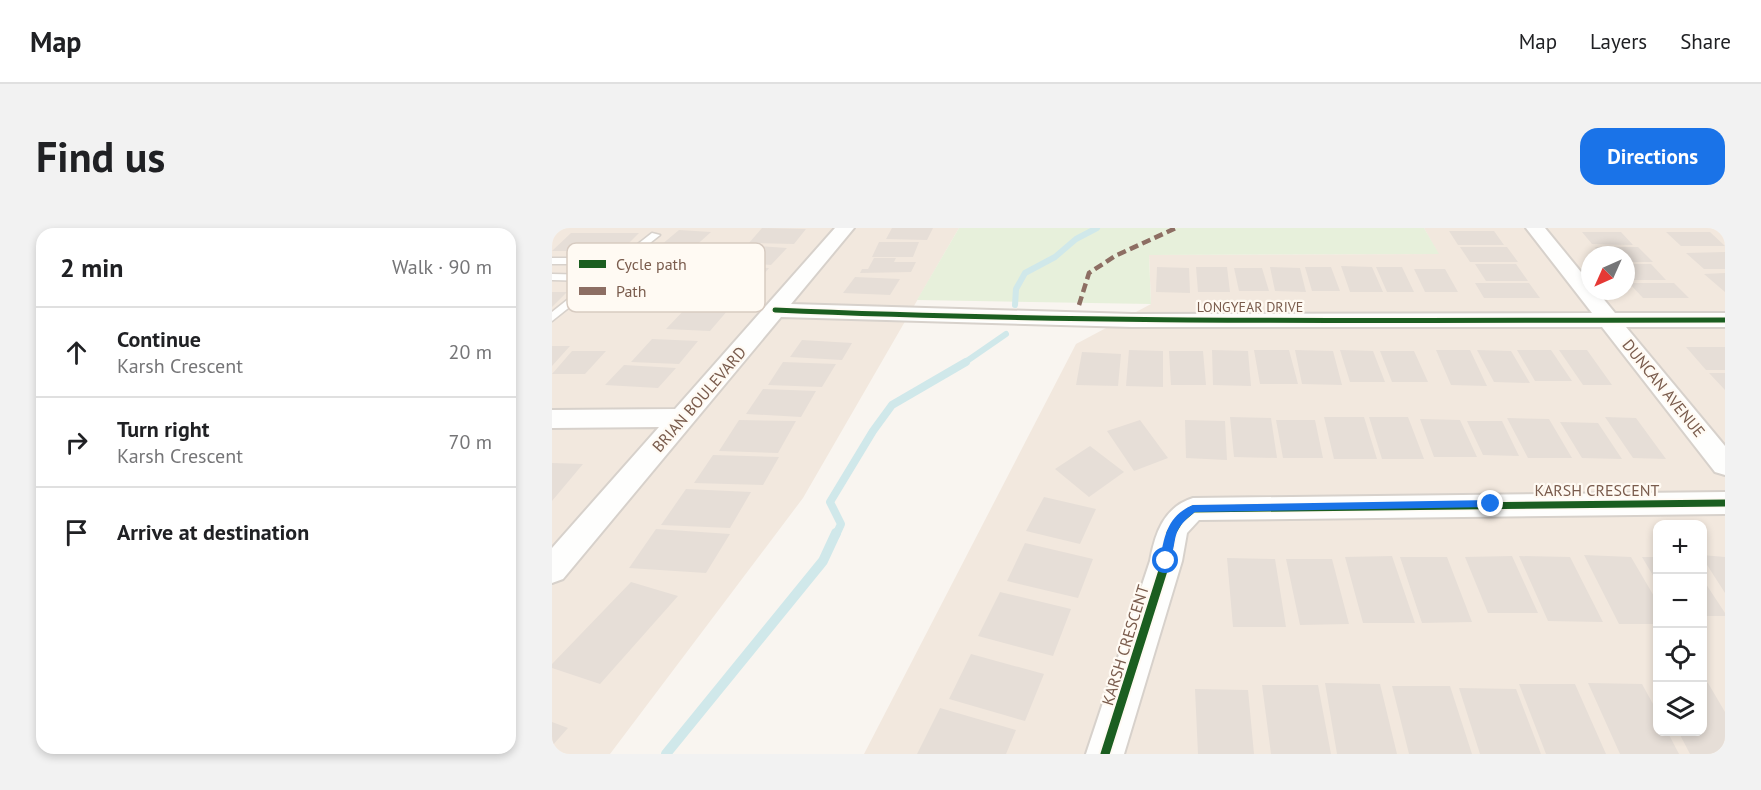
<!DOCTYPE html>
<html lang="en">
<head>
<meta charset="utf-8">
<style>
	:root { --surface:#fff; --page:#f2f2f2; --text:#202124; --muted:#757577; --line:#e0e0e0; --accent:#1a73e8 }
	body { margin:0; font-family:"PT Sans",sans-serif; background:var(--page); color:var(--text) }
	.controls { position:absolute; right:18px; bottom:18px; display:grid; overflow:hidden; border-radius:12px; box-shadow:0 3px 9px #0003 }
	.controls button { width:54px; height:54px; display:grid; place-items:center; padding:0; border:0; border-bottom:2px solid var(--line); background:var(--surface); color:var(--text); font:30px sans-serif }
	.compass { position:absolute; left:1029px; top:18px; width:54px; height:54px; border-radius:50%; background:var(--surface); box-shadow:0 3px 9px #0003; rotate:225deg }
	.stop { position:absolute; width:18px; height:18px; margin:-14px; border:4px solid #1a73e8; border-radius:50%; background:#fff }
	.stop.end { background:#1a73e8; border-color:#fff; box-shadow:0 2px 6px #0008 }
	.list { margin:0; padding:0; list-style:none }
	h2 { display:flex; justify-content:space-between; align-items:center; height:78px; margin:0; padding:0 24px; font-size:26px }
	h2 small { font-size:20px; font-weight:400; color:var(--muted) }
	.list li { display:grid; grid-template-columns:39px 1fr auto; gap:18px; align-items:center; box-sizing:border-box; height:90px; padding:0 24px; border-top:2px solid var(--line) }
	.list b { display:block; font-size:22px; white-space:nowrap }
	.list p { margin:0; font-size:20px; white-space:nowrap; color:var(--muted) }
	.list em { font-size:20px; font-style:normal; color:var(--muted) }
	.icon { flex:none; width:33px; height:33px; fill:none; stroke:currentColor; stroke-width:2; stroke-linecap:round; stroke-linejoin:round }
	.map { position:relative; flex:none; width:1173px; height:526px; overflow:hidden; border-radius:18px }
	header { display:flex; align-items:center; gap:36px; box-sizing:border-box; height:84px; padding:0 30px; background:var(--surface); border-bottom:2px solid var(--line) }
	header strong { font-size:28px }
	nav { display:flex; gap:33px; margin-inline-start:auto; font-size:21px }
	.intro { display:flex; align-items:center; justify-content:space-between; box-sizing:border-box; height:144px; padding:0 36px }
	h1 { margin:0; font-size:42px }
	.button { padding:15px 27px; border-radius:18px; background:var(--accent); color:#fff; font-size:21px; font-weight:700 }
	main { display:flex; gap:36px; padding:0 36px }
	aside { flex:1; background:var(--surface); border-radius:18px; box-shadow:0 3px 9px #0003 }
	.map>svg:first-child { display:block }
	.residential { fill:#f2e8de; fill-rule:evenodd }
	.green { fill:#e7f0db }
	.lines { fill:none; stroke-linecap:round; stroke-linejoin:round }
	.stream-far2 { stroke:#d0e8ea; stroke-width:6 }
	.stream-far1 { stroke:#d0e8ea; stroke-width:8 }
	.stream { stroke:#d0e8ea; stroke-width:10 }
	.building { fill:#e6ded7 }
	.service-casing { stroke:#d7d1cb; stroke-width:3 }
	.minor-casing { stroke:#d7d1cb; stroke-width:4 }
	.service { fill:#fefefd; fill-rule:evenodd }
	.minor { fill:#fefefd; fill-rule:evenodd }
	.quiet { stroke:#8d6e63; stroke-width:4.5; stroke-dasharray:9 4.5; stroke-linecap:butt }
	.cycleway-far2-casing { stroke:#fffaf3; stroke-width:8 }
	.cycleway-far1-casing { stroke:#fffaf3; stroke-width:10 }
	.cycleway-casing { stroke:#fffaf3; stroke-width:13 }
	.cycleway-far2 { stroke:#1b5e20; stroke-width:5 }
	.cycleway-far1 { stroke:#1b5e20; stroke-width:7 }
	.cycleway { stroke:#1b5e20; stroke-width:9 }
	.route { fill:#1a73e8 }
	.labels { text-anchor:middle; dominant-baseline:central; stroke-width:4.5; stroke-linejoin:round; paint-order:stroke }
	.far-street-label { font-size:14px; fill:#7a5c4d; stroke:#fffaf3 }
	.street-label { font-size:16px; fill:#7a5c4d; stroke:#fffaf3 }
	.key { fill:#fffaf3; stroke:#d7cbc1; stroke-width:1.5 }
	.key-label { font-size:16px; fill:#7a5c4d }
</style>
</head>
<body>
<header>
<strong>Map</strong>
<nav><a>Map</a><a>Layers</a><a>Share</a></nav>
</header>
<div class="intro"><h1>Find us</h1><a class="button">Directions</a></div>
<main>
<aside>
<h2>2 min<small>Walk · 90 m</small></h2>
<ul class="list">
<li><svg class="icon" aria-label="ahead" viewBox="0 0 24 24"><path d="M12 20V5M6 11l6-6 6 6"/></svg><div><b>Continue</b><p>Karsh Crescent</p></div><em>20 m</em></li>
<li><svg class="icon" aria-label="right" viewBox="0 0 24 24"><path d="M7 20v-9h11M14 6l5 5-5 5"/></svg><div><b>Turn right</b><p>Karsh Crescent</p></div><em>70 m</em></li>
<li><svg class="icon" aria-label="arrive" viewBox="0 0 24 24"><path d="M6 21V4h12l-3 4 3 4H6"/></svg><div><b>Arrive at destination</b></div></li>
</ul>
</aside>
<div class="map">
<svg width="1173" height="526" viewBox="0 0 1173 526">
	<rect width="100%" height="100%" fill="#f9f5f0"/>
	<path class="residential" d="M0 0H407L251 270 58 526H0Z
		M872 0H1173V526H312L524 116 599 76 597 27 886 26ZM1038 27H1074V63H1038ZM1106 296H1150V503H1106Z"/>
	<path class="green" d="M407 0H872L887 26 597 27 599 76 365 72Z"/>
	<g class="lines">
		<path class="stream-far2" d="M463 77 464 61 473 45 503 29 524 11 545 0
			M412 135 454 106"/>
		<path class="stream-far1" d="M284 307 289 296 278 274 321 203 340 177 414 134"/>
		<path class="stream" d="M114 526 271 333 284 305"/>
	</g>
	<path class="building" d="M210 0 254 1 242 16 197 15Z
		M340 0H381L375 12 334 11Z
		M127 2 159 4 79 76 42 73Z
		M897 3H942L952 17H906Z
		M1030 4H1069L1081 17 1040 16Z
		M1114 4H1158L1173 18H1129Z
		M19 5H87L69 23H0Z
		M327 14H367L361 29H320Z
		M195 17 235 20 219 37 177 34Z
		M908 19H955L966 34H918Z
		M1043 19H1086L1101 34H1074V27H1050Z
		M1173 24V41H1152L1134 25Z
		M322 30H344L342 34H364L359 44 308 45 310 41H316Z
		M923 36H964L976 53H934Z
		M1074 36H1099L1114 52H1074Z
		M173 38 217 40 202 58 157 55Z
		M789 38 820 39 831 64H798Z
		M605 39 637 40 638 65 604 64Z
		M644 39H675L678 64H646Z
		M718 39 748 40 754 64 723 63Z
		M753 39H779L788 63H760Z
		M824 39H850L862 64H835Z
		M682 40H710L717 63H687Z
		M862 41H893L906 64H873Z
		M1173 45V64L1152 46Z
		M303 49 348 51 338 67 291 65Z
		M923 55H977L988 70H932Z
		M1077 55H1122L1137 70H1091Z
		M0 64H15L0 79Z
		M134 80 176 82 158 103 114 101Z
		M100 111 146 113 127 136 79 134Z
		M250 112 300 115 290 132 238 129Z
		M0 118H18L0 138Z
		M1134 119H1173V142H1154Z
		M577 122 611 123V159L574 158Z
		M660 122 696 123 699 158 661 157Z
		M702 122H737L746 156H708Z
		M743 122 781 123 790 157 750 156Z
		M788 122 821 123 833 154H798Z
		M884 122H918L935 158 899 157Z
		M925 122 959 123 978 155 942 154Z
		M965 122H999L1020 153H983Z
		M1007 122H1035L1060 157H1031Z
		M20 123H54L33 146H0Z
		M617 123H651L654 157H619Z
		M828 123H862L876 154H840Z
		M530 124 569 126 566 158 524 157Z
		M231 134 284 136 270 159 216 157Z
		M72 137 124 140 106 160 53 157Z
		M1157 145H1173V162Z
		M211 161 264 163 249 189 194 186Z
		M678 189 719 190 725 230 682 229Z
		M772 189H812L825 231H782Z
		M817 189H856L872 231H830Z
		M1053 189 1084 190 1114 231 1081 230Z
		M955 190 997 191 1020 230H976Z
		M868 191 908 192 925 229H882Z
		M187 192 244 193 226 225 167 223Z
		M588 192 616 230 582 243 555 203Z
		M633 192 673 193 675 232 634 230Z
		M724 192H763L771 230H731Z
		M915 193H950L967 228 931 227Z
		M1008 194 1046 195 1070 231 1030 230Z
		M538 218 572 244 537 269 503 241Z
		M161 227 227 229 211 257 142 255Z
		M0 235 31 236 0 273Z
		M134 261 199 264 178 300 109 297Z
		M492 269 544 281 528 316 474 303Z
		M104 301 178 306 154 345 77 340Z
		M473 315 541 331 526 370 455 353Z
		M1032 327 1079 329 1106 375V396H1067Z
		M1150 327 1173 329V365L1150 329Z
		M840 328 863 395H811L793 329Z
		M960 328 986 385H936L913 329Z
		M967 328 1018 329 1051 394 996 393Z
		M848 329H895L920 394 870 395Z
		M1090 329H1106V356Z
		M675 330 723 331 734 399H681Z
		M734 331H780L797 396 748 397Z
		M1150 350 1173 385V388H1150Z
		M79 354 126 368 48 456 0 440V436Z
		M448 364 519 381 501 428 426 408Z
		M419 426 492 446 473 493 397 471Z
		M773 455 828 456 845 526H785Z
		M1036 455 1090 456 1106 485V503H1115L1127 526H1068Z
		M1150 455H1156L1173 484V526H1138L1126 503H1150Z
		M967 456H1023L1054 526H994Z
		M710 457H766L779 526H719Z
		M840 458H898L920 526H857Z
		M907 460 964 461 989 526H928Z
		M643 461 696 462 702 526H646Z
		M388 480 464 502 454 526H365Z
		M0 494 16 500 0 518Z"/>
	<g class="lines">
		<g class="service-casing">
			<path id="service" d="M100 5 108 7 0 93V84L39 53 0 52V46L47 47 60 36H0V30H68Z"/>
		</g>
		<g class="minor-casing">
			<path id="minor" d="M283 0H302L239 76 580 86 1040 85 974 0H993L1038 55V63H1045L1063 85H1173V99H1074L1173 218V247L1163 244 1050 99H580L229 89 11 351 0 355V320L107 199 0 200V182L123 181Z
				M1173 264V286L647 292 635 305 630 333 572 526H534L598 333C603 305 612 279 641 270Z"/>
		</g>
		<use href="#service" class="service"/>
		<use href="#minor" class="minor"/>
		<path class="quiet" d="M527 77 537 45 563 28 624 0"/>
		<g class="cycleway-far2-casing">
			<path id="cycleway-far2" d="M223 82C540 96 856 92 1173 92"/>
		</g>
		<g class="cycleway-far1-casing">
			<path id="cycleway-far1" d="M619 307 628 292 641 281 1173 275"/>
		</g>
		<g class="cycleway-casing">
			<path id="cycleway" d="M553 526 614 333 619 305"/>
		</g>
		<use href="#cycleway-far2" class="cycleway-far2"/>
		<use href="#cycleway-far1" class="cycleway-far1"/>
		<use href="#cycleway" class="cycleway"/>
	</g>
	<path class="route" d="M939 272 944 276 939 279 643 284C617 304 627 309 617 336H610L608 333C612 308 616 287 641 277Z"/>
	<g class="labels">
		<g class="far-street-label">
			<text x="698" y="79">LONGYEAR DRIVE</text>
		</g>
		<g class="street-label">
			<text transform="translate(1112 160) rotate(51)">DUNCAN AVENUE</text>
			<text transform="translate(147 171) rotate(-49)">BRIAN BOULEVARD</text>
			<text x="1045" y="262">KARSH CRESCENT</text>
			<text transform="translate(573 417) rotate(-73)">KARSH CRESCENT</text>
		</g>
	</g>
	<rect x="15" y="15" width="198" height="69" rx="9" class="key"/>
	<rect x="27" y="32" width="27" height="8" fill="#1b5e20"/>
	<rect x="27" y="59" width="27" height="8" fill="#8d6e63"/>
	<g class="key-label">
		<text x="64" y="42">Cycle path</text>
		<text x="64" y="69">Path</text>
	</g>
</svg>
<div class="controls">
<button>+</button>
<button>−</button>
<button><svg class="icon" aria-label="locate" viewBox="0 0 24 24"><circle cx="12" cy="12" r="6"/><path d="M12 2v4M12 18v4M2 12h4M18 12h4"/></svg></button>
<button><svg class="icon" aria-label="layers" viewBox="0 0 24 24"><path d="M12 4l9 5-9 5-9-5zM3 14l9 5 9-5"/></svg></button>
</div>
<svg class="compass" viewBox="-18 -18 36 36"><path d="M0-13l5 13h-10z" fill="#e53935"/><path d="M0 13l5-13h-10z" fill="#757577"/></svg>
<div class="stop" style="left:614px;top:333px"></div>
<div class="stop end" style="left:939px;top:276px"></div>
</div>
</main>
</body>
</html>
